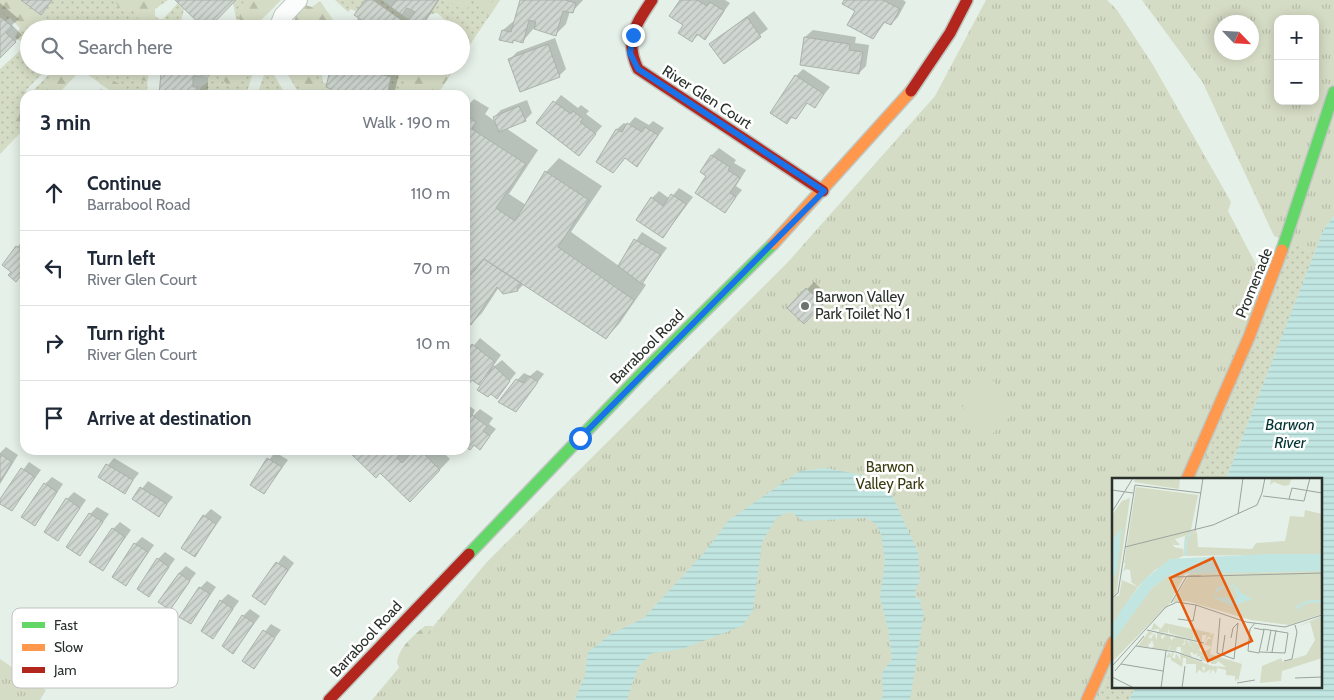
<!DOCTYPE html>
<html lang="en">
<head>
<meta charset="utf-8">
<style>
	:root { --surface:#fff; --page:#f2f2f3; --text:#1f2937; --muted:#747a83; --line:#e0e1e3 }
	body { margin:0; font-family:Cabin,sans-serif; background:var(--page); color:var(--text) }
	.controls { position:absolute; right:15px; top:15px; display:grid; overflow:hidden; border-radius:10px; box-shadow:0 2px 12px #0003 }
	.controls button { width:45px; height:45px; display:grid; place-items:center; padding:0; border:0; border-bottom:1px solid var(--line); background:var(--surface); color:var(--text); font:25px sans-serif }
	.compass { position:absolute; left:1214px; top:15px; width:45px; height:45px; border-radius:50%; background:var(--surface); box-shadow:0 2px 12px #0003; rotate:115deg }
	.stop { position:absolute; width:15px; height:15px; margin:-11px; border:4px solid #1a73e8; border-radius:50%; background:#fff }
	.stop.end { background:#1a73e8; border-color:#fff; box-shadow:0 1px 5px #0008 }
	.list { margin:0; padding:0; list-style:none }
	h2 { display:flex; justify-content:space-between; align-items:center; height:65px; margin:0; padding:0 20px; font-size:21px }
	h2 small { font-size:16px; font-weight:400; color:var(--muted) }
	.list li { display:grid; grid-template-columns:32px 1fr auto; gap:15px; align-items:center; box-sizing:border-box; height:75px; padding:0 20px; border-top:1px solid var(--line) }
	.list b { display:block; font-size:19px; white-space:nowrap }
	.list p { margin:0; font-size:16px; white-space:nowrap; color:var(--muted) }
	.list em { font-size:16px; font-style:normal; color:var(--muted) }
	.icon { flex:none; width:28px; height:28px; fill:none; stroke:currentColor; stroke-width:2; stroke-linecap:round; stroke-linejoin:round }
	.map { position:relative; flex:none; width:1334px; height:700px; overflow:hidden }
	.search { position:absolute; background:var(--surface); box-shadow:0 2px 12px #0003; left:20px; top:20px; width:450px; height:55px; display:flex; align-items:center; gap:12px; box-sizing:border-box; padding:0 18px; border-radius:28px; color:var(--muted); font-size:19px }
	.panel { position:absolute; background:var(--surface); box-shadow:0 2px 12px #0003; left:20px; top:90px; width:450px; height:365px; border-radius:15px }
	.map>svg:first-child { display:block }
	.grass { fill:url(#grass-dots) }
	.forest { fill:url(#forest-firs) }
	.park { fill:url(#park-tufts); fill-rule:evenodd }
	.garden { fill:#d5dcc5 }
	.water { fill:url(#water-rules) }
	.shadow { fill:#0003 }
	.building { fill:url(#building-hatch); stroke:#abb2ab }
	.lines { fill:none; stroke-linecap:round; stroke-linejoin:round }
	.street-casing { stroke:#bec6c0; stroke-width:20 }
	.fast-casing { stroke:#bec6c0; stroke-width:14 }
	.slow-casing { stroke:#bec6c0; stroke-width:14 }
	.jam-casing { stroke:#bec6c0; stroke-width:14 }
	.street { stroke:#fbfdfc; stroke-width:18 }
	.fast { stroke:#63d668; stroke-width:11 }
	.slow { stroke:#ff974d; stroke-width:11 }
	.jam { stroke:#b3261e; stroke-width:11 }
	.route { stroke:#1a73e8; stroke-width:6 }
	.poi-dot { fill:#6b746e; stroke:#fff; stroke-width:2 }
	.labels { text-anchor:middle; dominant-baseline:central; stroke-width:5; stroke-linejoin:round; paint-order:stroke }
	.street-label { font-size:15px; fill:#2a312c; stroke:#fff }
	.poi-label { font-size:15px; fill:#2a312c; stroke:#fff; text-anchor:start }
	.park-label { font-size:15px; fill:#393b0f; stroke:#fff }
	.water-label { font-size:16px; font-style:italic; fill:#033333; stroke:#fff }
	.inset-river { fill:none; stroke:#c1e6e2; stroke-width:2.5 }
	.inset-road { fill:none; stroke:#9aa49d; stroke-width:1 }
	.view { fill:#e8590c; fill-opacity:0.15; stroke:#e8590c; stroke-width:2.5 }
	.inset-edge { fill:none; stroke:#2a312c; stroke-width:2.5 }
	.key { fill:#fff; stroke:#bfc1c0; stroke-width:1 }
	.key-label { font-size:14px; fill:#2a312c }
</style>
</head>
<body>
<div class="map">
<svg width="1334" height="700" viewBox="0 0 1334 700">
	<defs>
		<pattern id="grass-dots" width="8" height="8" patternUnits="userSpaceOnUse" patternTransform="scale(1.25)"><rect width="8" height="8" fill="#d5dcc5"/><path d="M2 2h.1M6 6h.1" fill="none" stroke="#b7bda9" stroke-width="1.8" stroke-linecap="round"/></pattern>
		<pattern id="forest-firs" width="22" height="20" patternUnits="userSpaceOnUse" patternTransform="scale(1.25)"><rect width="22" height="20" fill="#d5dcc5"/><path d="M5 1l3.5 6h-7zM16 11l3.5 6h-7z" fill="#b7bda9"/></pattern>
		<pattern id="park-tufts" width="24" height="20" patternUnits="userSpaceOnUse" patternTransform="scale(1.25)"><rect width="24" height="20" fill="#d5dcc5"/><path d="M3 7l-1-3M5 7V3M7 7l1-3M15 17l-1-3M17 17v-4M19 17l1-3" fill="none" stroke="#b7bda9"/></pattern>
		<pattern id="water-rules" width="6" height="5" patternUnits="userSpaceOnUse" patternTransform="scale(1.25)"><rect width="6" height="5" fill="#c1e6e2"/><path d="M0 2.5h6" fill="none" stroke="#a6c6c2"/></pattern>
		<pattern id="building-hatch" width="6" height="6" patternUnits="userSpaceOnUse" patternTransform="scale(1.25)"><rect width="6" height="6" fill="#cfd6d0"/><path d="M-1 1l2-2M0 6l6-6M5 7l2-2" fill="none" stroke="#b2b8b3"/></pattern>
	</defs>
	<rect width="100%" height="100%" fill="#e5f0e8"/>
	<path class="grass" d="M0 0H21L41 15 52 0H168L155 9V16L159 19H163L178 3 184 9 179 29H29V40L25 38 20 41 15 37 20 28 10 18 5 22 0 17Z
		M236 0H281L253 28 237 24 233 3Z
		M335 0H365L357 12 351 9 348 12Z
		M373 0H382L421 29H414Z
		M438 0H500L461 58V29H456L437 13 428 15Z
		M24 47 29 52V66H45V71L25 91 30 94 53 70V66H148L147 95H117L81 70 57 95H25V128L0 154V69Z
		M209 66H249L254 70 246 95H197L201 87 208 82Z
		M289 66H321L323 83H327L326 87 331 89 330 95H300L285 70Z
		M363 66H394L406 74 410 66H456L437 95H387L391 77 365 71Z
		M264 75H274L286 95H257Z
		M1292 243 1315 253 1226 479H1197Z
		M1113 666V686H1136L1129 700H1097Z"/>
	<path class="forest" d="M1 0H21L41 15V27L29 29 5 11 0 16Z
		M118 0H164L155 9V16L144 20 136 17 134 9 126 10 119 8 116 2Z
		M246 0H276L275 6 253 28 239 19 242 4Z
		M447 0H470L471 5 466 9 459 8Z
		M473 0H482L486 4 500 0 489 17Z
		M320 1 334 21 336 28 293 29C294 17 297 13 305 5L312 7Z
		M106 20H117L124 24 127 22 143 29H99Z
		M154 22 167 23 175 29H150Z
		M60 66H76L80 70 57 95H35Z
		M85 66H95L97 73 126 87 131 95H117L99 83V79Z
		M137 66H148L147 81 138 80 136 77Z
		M209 66H239V81L229 86Z
		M306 66 309 68 306 72C311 80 318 84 327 83L326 87 331 89 330 95H300L299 93 304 87 299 81H294L296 74 303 73Z
		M385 66H394L406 74 410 66 421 73H428L437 67 456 66 437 95H412L405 86 404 78 396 73 392 75Z
		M25 106V128L22 131 15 123 17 115Z
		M425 626H433L401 671 397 663C399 647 413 636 425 626Z"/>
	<path class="park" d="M986 0H1107L1117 10 1153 65 1231 202 1228 211 1273 297 1197 479H1113V666L1097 700H372L486 563 788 262 935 96Z
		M1142 0H1334V216L1324 229 1315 253 1274 236 1203 83ZM1278 19H1315V101H1278ZM1222 22H1252V52H1222Z
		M0 659 46 690 40 700H0Z"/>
	<path class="garden" d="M991 379 1019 408 990 436 962 407Z"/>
	<path class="water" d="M1334 216V700H1129L1136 686H1320V479H1226L1324 229Z
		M826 468 861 475 890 491 918 552 920 581 916 588 915 597 921 600 920 605 924 613 910 700H880L883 696 882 673 892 659 888 629 880 596 885 560 881 534 876 524 866 518 804 521 790 512 777 517 762 542 753 610 742 626 682 649 652 653 638 667 627 700H575L585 675 588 652 611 634 644 618 703 554 729 520 800 471Z"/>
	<path class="shadow" d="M177 0H234L211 24H221V29H181L184 22 202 24Z
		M366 0H439L421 29H350L359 17Z
		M521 0H583L572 12 570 11 566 24 556 34 534 28 523 41 515 39 512 42 501 39 503 30 515 20Z
		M681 0H725L730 3 705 38 699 34 692 41Z
		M846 0H903L906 2 898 17 891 24 886 21 873 38 857 10Z
		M0 3 19 19 12 25 22 35 0 56Z
		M754 11 768 29 724 62 710 44Z
		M813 30 856 37 855 43 869 45 866 66 859 73 801 64 805 37Z
		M555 38 566 69 559 76 510 59 517 52Z
		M166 66H216L208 74H201V76L208 77V89L204 95H159L162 74Z
		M333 66H411L406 72 400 69 394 95 352 93 350 95H331Z
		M803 69 830 87 815 106 808 102 796 118 793 116 787 123 796 76Z
		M101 89 110 95H95Z
		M561 95 578 108 581 105 589 111 586 114 602 126 579 154 538 123Z
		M474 99 489 108 485 114 496 122 494 117 501 110 527 100 532 113 525 120 506 128 538 150 509 194 526 205 546 172 559 158 602 186 571 232 619 266 642 232 667 248 642 282 646 285 619 324 606 338 524 284 518 290 504 293 499 287 482 313 471 324 465 319V108Z
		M635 117 649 125 653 121 664 128 637 165 626 157 613 172 598 162 617 129 624 123 628 125Z
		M719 148 736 160 734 163 746 170 736 186 742 190 725 211 708 176 712 155Z
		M679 188 693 197 663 237 652 198 659 191 670 199Z
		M24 240 25 270 16 280 13 272 17 247Z
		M814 282 829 296 804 322 789 308Z
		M480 338 501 355 491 369 502 360 516 373 497 397 488 374 479 383 472 378 465 380V356Z
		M537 370 544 374 516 410 517 380 524 373 530 376Z
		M465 399 470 402 468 405 475 410 472 417 480 409 493 418 489 424 496 429 480 448 474 444H465Z
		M6 447 18 455 0 484V453Z
		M349 450H410L413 453 415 450H441L450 459 421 490 380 472Z
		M275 452 288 460 264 493 251 485Z
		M114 458 139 473 124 492 99 476Z
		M29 462 41 470 12 510 0 501Z
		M52 477 63 484 35 525 45 484Z
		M148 481 173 497 159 515 134 499Z
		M74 492 86 500 58 540 67 499Z
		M97 507 109 514 80 554 90 514Z
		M211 509 222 517 195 555 204 516Z
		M120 522 131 530 103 569 113 529Z
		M142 537 154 545 126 585 135 544Z
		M165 552 175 559 149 595 158 559Z
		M284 555 294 563 265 603 254 596Z
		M186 566 196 573 169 609 179 573Z
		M207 581 216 587 191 623 200 588Z
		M228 594 239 601 213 637 221 601Z
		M250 609 260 616 233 652 243 616Z
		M271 624 281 630 253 667 243 660Z"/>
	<path class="building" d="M21 0H52L41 15Z
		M175 0H236L208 29H205Z
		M365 0H373L414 29H348L354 20 363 27 366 23 354 15Z
		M396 0H438L420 28 409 20 415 12 407 8 402 15 391 7Z
		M520 0H565L576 3 573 13 563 11 556 36 534 29 536 22 529 20 523 43 513 40V43L499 40 502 30 511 32Z
		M680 0H697L707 6 710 2 724 11 705 40 697 34 692 42 678 33 683 25 669 16Z
		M844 0H883L900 9 891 25 884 22 873 39 847 25 855 11 842 4Z
		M0 17 13 27 6 33 16 42 0 58Z
		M747 17 761 37 724 64 709 44Z
		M179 25H189V28L197 29H179Z
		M804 37 850 44 849 50 863 52 859 74 800 65Z
		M548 44 560 77 520 92 508 59Z
		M165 66H209V76H193V87H198L197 95H159L161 73H164Z
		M331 66H347L391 77 387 95 347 93V95H330L331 89 326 87Z
		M394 66H410L406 74Z
		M795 75 824 94 815 108 807 103 796 119 791 117 787 124 770 113Z
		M553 101 571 114 573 111 583 119 580 122 596 134 579 156 536 123Z
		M519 106 526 121 499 132 493 117Z
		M465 115 476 122 472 129 526 164 496 208 515 221 545 171 589 200 558 247 634 300 606 339 484 259 465 281Z
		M627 123 642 132 645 127 658 135 637 167 625 158 613 173 596 162 616 129 622 132Z
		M711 155 730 167 728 170 740 178 730 193 736 197 725 213 695 193 706 176 700 172Z
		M671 194 686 204 663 238 636 220 651 197 663 206Z
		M634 239 661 255 642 284 618 266Z
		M16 246 25 252V270L16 282 8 275 11 272 2 265Z
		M484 259 521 283 517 288 518 291 503 294 497 287 471 325 465 320V281Z
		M806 288 823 304 804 324 787 308Z
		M472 344 495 362 479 385 472 380 469 384 465 381V354Z
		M494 366 510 381 497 399 491 394 488 397 477 390Z
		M529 376 538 382 516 412 498 402 516 379 523 383Z
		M472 415 487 426 483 431 490 436 480 450 474 445 470 450 465 446V425Z
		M347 450H393L399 455 397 458 402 463 414 450H420L440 470 410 502 380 473 376 478Z
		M0 454 12 462 0 482Z
		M267 458 282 467 264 494 250 485Z
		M106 464 133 480 125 494 98 477Z
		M21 468 35 477 12 511 0 504V499Z
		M44 483 57 492 35 526 21 517Z
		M140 487 167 504 159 517 132 499Z
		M66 498 80 508 58 541 44 532Z
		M89 513 103 522 80 556 66 547Z
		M203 515 216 524 195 557 181 548Z
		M112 528 125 537 103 571 89 562Z
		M134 543 148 552 126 586 112 577Z
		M157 558 169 567 149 597 137 589Z
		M276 562 288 570 265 605 252 596Z
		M179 573 190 581 170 610 158 602Z
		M199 587 210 594 191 624 179 617Z
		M220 600 233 609 213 639 201 631Z
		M242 615 254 623 233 654 222 646Z
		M263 630 275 638 254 669 242 661Z"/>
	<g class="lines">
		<g class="street-casing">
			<path id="street" d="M278 29 283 16 298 0"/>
		</g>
		<g class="fast-casing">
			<path id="fast" d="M1282 250 1334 92
				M469 554 645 370 773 244"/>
		</g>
		<g class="slow-casing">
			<path id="slow" d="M773 244 911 91
				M1187 479 1249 337 1282 250
				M1087 700 1113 642"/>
		</g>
		<g class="jam-casing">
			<path id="jam" d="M652 0C635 26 624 39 638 69L823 191
				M911 91 950 33 967 0
				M329 700 469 554"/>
		</g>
		<use href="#street" class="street"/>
		<use href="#fast" class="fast"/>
		<use href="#slow" class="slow"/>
		<use href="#jam" class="jam"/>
	</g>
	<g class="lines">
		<path class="route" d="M580 438 824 191 638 69 630 53 633 35"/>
	</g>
	<circle class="poi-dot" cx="805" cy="306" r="5"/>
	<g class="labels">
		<g class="street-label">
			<text transform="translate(707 97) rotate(33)">River Glen Court</text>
			<text transform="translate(1254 283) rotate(-68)">Promenade</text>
			<text transform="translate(647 347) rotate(-45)">Barrabool Road</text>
			<text transform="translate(366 639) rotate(-47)">Barrabool Road</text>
		</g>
		<g class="poi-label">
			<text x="815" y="297">Barwon Valley<tspan x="815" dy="17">Park Toilet No 1</tspan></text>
		</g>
		<g class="park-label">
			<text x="890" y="467">Barwon<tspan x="890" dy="17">Valley Park</tspan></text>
		</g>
		<g class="water-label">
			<text x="1290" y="424">Barwon<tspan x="1290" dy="18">River</tspan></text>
		</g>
	</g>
	<g transform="translate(1112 478)">
		<rect width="210" height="210" fill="#e5f0e8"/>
		<path d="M24 9 86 17 79 52 85 54 60 62 62 69 71 71V78L41 93 26 109 19 104 21 87 12 85ZM151 92H204L210 94 74 96ZM210 138V180L170 193 169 203 148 205 150 188 169 180 171 184 194 177 203 162 198 144 184 149ZM42 145 49 151 53 145 99 155 92 164 95 157H90V164L87 163V156L86 164 82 162V156L81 162 57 155V149L56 155 47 154V151L39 152ZM37 153 41 155 36 159 39 161 42 155 45 162V155L53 156 49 158 50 162 54 156 61 158 58 159 60 163 62 158 63 163V158L71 160 73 164 70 167H74V164L72 160 75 162 81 171 76 162 91 167 87 172 90 174 98 171 99 168 92 167 96 161H100L96 158 102 155 98 176 130 186 126 204 125 200 123 204V198L114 197V192L105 190 104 196 101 191 97 197 99 191 92 195 93 189H90L92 195 87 192 84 196V186H74V180H71L70 189 59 182V179L54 180 57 174 59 178 60 174 62 175 60 179 63 181 64 175 69 183 68 176 100 188 114 189 106 183 104 186H99V181L97 184 91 183 87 179 91 177 84 179 86 175 82 177V172L78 175 80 179 70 175 73 170 69 175V169H65L64 173 57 172 59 166 56 172 39 170 42 168 40 162 37 167 35 162 37 169 26 168Z" fill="#d5dcc5"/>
		<path d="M36 45 42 47V52L40 49 38 53H35L39 51 38 48 28 59 23 56V48ZM59 51 61 55H65V52L67 55 35 61 44 52 60 55ZM62 60 68 67H62L60 62 58 69 67 71V74L42 88V93L31 103 23 98 19 101 18 92 14 91 11 94 15 80 14 85 31 87 57 75 54 62ZM53 158 58 164 62 160 64 162 63 158 71 160 66 163 72 168 74 162V168L83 172 82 177 79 172 78 177 70 175 74 170 65 166 57 165 56 169 53 166 56 162 50 163 52 165V170L56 172 51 171 49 164 50 171H47L46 164 49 160 52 163Z" fill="#d5dcc5"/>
		<path d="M23 0H68L67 11 22 4ZM18 20 4 118H7L10 102 26 109 0 147V37L10 23ZM193 32 210 36V76L71 78 73 58 85 54 86 69 140 71 144 65 173 63 178 38 192 39ZM74 94 58 125 0 184V165L6 152 40 110 57 97ZM210 94V136L177 147 139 142 75 123 60 124 78 96Z" fill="#d5dcc5"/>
		<path d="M159 0H180L177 7 172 8 162 4 158 7Z" fill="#d5dcc5"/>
		<path d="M10 50 5 95 0 99V62ZM154 76H210V93L59 96 40 110 0 165V147L9 132 33 101 58 81ZM121 106 129 115 140 121 120 128 102 120 104 110 117 107 103 115 106 120 114 119 122 124 125 118 121 108 117 109Z" fill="#c1e6e2"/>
		<path class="inset-river" d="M73 78 74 64 78 56M183 131 195 124 210 123"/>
		<path class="inset-road" d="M0 12 21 15M150 15 153 0M151 18 192 23 198 0M177 21 180 10 210 15M0 34 21 0M126 36 131 0M83 53 91 0M13 69 101 47 145 27 150 15M60 99 210 95M0 120 6 115 23 7 89 15M59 125 75 98H89M108 140 105 175 122 181 126 145 121 150 119 160M66 141 81 143 84 127M142 150 152 152 147 175 136 173 138 151 143 145M35 152 92 165M24 168 64 174 90 183M155 173 159 152M148 174 173 175 176 155 151 151M160 174 164 152M110 177 113 157M172 183 180 181 185 154 183 147M9 186 51 193M0 188 54 129 65 124 84 127 134 144 173 149 210 137M3 193 32 158M0 199 22 210M183 200 210 199M125 205 143 202M49 210 54 173M70 210 73 188"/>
		<path class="view" d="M101 80 140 163 96 183 58 100Z"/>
		<rect width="210" height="210" class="inset-edge"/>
	</g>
	<rect x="12" y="608" width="166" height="80" rx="8" class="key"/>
	<rect x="22" y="622" width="23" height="6" fill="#63d668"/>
	<rect x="22" y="644" width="23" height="7" fill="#ff974d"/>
	<rect x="22" y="667" width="23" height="6" fill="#b3261e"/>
	<g class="key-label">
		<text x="54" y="630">Fast</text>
		<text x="54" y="652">Slow</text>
		<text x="54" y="675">Jam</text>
	</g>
</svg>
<div class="controls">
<button>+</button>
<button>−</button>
</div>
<svg class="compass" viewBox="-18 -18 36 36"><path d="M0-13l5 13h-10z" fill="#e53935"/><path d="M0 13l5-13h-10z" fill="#747a83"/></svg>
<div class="stop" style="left:580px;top:438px"></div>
<div class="stop end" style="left:633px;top:35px"></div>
<div class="search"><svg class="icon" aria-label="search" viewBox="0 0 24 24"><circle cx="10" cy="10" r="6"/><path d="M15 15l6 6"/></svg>Search here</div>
<section class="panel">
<h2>3 min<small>Walk · 190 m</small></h2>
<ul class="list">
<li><svg class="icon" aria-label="ahead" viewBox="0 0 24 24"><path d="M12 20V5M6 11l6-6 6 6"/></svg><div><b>Continue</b><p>Barrabool Road</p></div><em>110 m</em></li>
<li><svg class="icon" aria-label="left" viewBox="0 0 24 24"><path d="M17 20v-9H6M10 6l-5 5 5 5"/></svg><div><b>Turn left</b><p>River Glen Court</p></div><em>70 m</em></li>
<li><svg class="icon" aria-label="right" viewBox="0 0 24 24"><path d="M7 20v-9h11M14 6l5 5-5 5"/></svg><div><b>Turn right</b><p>River Glen Court</p></div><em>10 m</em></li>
<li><svg class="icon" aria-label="arrive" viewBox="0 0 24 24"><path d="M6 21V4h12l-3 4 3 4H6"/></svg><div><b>Arrive at destination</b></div></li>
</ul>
</section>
</div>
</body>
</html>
